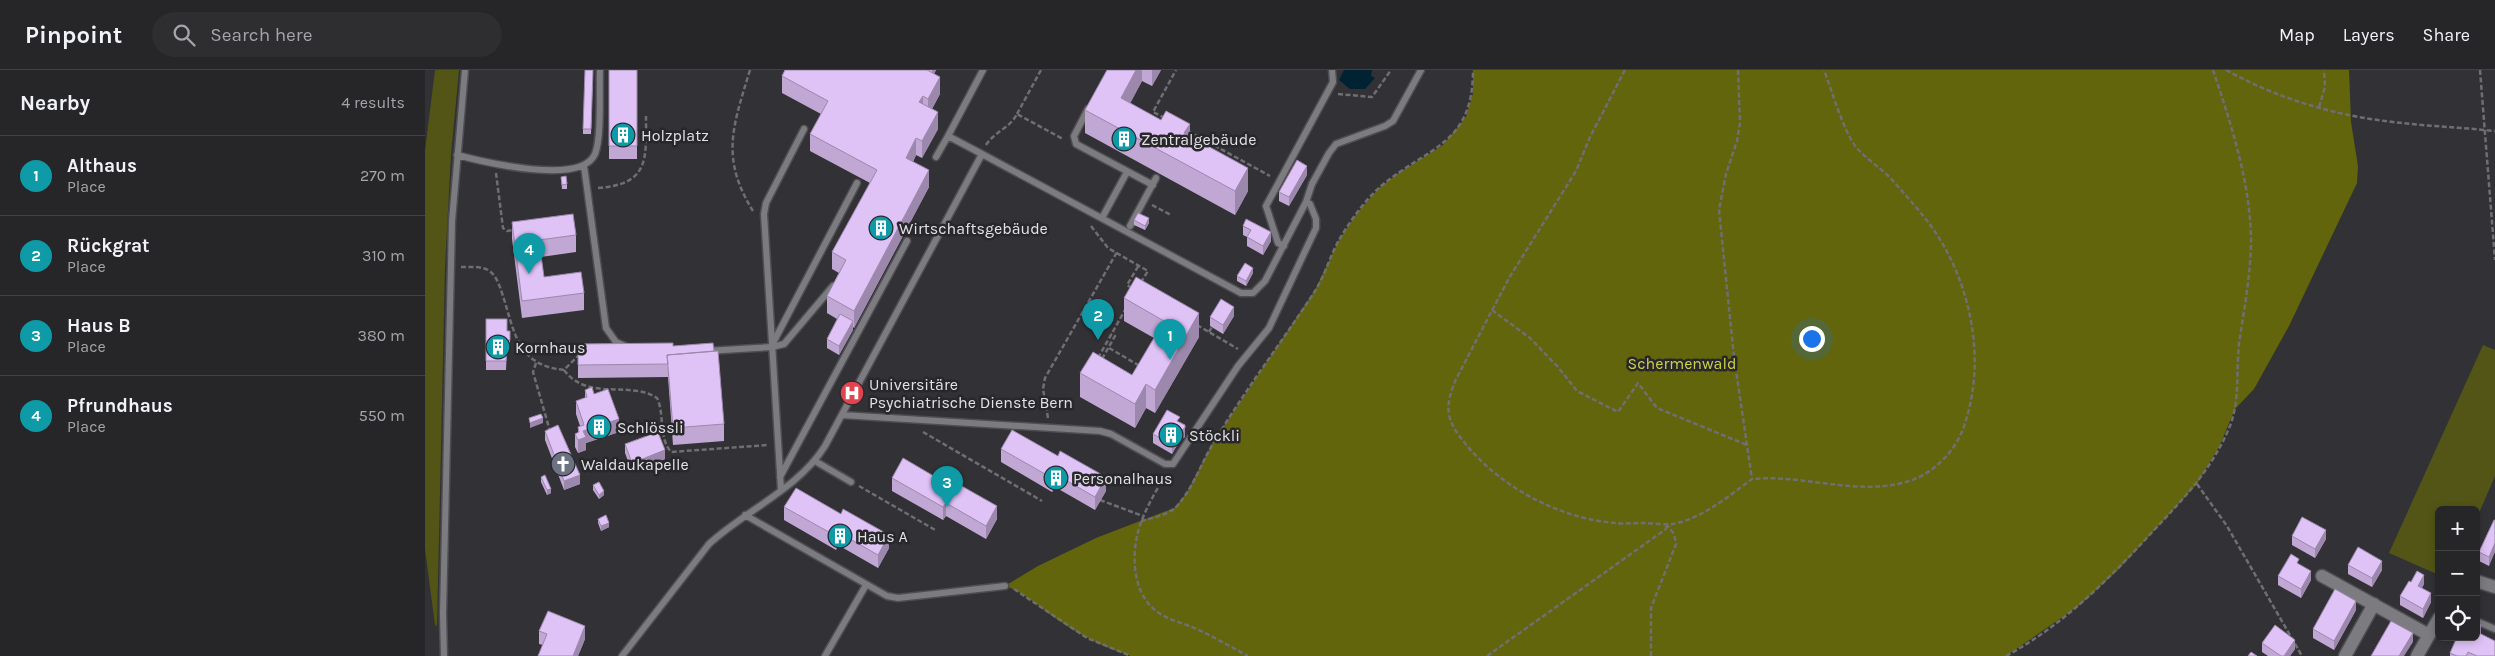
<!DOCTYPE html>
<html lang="en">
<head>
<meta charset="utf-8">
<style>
	:root { --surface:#262528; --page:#2e2d30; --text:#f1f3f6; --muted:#a4a5a8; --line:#424245; --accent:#95b2f1 }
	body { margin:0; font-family:Karla,sans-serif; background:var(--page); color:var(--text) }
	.controls { position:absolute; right:15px; bottom:15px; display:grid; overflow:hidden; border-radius:8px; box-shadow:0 2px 8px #0003 }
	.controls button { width:45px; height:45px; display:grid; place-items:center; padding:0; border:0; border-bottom:1px solid var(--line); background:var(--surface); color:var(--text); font:25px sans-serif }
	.you { position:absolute; left:1386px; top:268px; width:18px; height:18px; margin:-12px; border:4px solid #fff; border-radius:50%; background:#1a73e8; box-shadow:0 0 0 8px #1a73e833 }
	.badge { display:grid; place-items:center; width:32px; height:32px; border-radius:50%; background:var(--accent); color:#fff; font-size:16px; font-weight:700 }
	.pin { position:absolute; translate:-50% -41px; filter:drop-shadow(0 1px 2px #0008) }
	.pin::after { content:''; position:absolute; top:26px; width:18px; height:15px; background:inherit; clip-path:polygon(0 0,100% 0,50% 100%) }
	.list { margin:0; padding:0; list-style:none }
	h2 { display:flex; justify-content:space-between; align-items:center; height:65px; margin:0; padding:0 20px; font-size:21px }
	h2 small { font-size:16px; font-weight:400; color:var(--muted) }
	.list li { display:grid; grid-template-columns:32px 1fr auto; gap:15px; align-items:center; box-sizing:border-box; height:80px; padding:0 20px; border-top:1px solid var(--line) }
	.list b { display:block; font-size:19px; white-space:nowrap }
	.list p { margin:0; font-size:16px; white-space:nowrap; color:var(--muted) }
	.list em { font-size:16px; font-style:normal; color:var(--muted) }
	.icon { flex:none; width:28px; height:28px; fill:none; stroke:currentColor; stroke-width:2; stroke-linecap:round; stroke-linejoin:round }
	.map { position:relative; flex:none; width:2070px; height:586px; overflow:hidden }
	header { display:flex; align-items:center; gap:30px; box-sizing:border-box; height:70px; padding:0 25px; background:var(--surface); border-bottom:1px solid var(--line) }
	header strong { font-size:24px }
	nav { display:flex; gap:28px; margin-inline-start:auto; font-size:18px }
	.search { width:350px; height:45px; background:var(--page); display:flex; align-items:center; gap:12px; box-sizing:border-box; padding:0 18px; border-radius:28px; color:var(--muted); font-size:19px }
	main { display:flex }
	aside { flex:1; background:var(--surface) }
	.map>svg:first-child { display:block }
	.green { fill:#535516 }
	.forest { fill:#63650c }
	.water { fill:#002232 }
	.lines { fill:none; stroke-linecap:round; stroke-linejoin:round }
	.lane-casing { stroke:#4e4d51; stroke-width:9 }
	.street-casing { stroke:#4e4d51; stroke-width:15 }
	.path { stroke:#6f6e72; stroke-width:2.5; stroke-dasharray:5 2.5; stroke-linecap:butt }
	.lane { stroke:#7c7b80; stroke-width:6 }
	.street { stroke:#7c7b80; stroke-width:12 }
	.wall { fill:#c0a7d4 }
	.shaded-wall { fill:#9c88ac }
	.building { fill:#dfc2f6; stroke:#9c88ac }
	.labels { text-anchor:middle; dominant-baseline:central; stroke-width:5; stroke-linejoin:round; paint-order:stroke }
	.poi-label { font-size:16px; fill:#e2e1e4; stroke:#28272b; text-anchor:start }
	.park-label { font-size:16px; fill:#ced245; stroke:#28272b }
</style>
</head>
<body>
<header>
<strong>Pinpoint</strong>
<div class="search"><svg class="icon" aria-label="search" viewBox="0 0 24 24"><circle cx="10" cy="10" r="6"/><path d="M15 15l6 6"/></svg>Search here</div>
<nav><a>Map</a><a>Layers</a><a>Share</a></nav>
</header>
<main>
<aside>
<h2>Nearby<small>4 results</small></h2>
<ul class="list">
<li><span class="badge" style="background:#0f9aa8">1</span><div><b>Althaus</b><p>Place</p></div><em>270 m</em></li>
<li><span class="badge" style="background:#0f9aa8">2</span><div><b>Rückgrat</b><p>Place</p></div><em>310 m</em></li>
<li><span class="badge" style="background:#0f9aa8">3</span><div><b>Haus B</b><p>Place</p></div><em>380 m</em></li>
<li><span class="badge" style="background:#0f9aa8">4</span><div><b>Pfrundhaus</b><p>Place</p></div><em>550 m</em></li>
</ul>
</aside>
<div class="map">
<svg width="2070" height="586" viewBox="0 0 2070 586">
	<rect width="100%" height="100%" fill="#323135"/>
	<path class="green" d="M10 0H34L26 84 20 197 12 556 10 555 0 479V81Z
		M2058 275 2070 280V406L2051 450V440H2014V505L1964 483Z"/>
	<path class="forest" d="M1048 0H1924L1926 52 1933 96 1932 113 1864 256 1829 319 1810 339 1794 377 1772 414 1694 499 1655 535 1581 586H706C680 578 656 566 633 550 616 539 600 522 580 516L613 496 671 468 749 438 761 424 788 372 890 220 914 170 932 143 954 118 975 102 1018 75 1041 47 1048 23Z"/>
	<path class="water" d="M919 0H947L946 6 950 8 940 19H925L914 10Z"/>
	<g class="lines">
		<g class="lane-casing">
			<path id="lane" d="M663 39 649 66 651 74 728 115
				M557 84 816 223H828L840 211 881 132 887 114 904 83 911 74 960 56 968 51 996 0
				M32 85C59 92 156 116 170 84 177 67 174 20 175 0
				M511 87 523 66
				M159 96 181 258 191 272 200 276
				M677 148 702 102
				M705 156 731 108
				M859 176 853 173 841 136 908 12 907 0
				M348 273 432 113
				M282 281 347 277 359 274 408 216
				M417 345 675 361 686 364 740 394H748L813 296 844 258 891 158V149L885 134 881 132
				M390 391 426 412
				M355 407 482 171
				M356 419 339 144 341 133 379 59
				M320 445 462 526 473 528 580 516
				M2051 551 2070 559
				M19 586 18 544 27 151 40 0
				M197 586 284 474C321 440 373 419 400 376L557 84 523 66 558 0
				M400 586 441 515"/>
		</g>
		<g class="street-casing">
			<path id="street" d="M1897 506 2004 565 2014 548
				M2051 511 2070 517
				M1920 586 1949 534
				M1992 586 2004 565"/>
		</g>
		<path class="path" d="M325 0C308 56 295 88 328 141
			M1200 0 1165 67 1151 101 1084 208 1030 311C1026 322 1022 333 1024 344 1026 357 1035 367 1043 377 1079 419 1136 449 1191 453 1200 454 1209 453 1218 453 1229 453 1242 456 1252 453 1279 447 1305 425 1327 409 1376 404 1428 425 1477 413 1508 406 1533 380 1541 350 1561 286 1545 210 1506 156 1495 141 1482 127 1470 113 1458 99 1442 90 1431 77 1418 60 1407 21 1399 0
			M1313 0 1315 53 1312 71 1301 104 1294 140 1309 287 1327 409
			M1801 0C1850 27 1904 44 1960 51 1996 56 2033 57 2070 61
			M2055 0 2070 190
			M913 24 947 27 966 0
			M1894 37 1900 17 1899 0
			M592 44 616 0
			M740 48 728 42 751 0
			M763 61 845 106
			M561 75C569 62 585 58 592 44L638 69
			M71 103 78 158 82 161 89 160
			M173 118C225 114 221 89 221 46
			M727 135 746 145
			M666 156 683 178 723 201 716 212
			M36 197C45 197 55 196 63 200 71 205 74 214 77 223 90 262 91 295 139 300L156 283
			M707 218 702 215 714 195
			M1067 240 1105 268 1133 297 1152 321 1193 342 1213 313 1232 338 1322 375
			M772 255 813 279
			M784 262 787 257
			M684 278 715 296
			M673 288 700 240
			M677 289 690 266 686 264
			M111 293 108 302 125 361
			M139 300C163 332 204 310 232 328 240 344 233 367 246 382L343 375
			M623 348 618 319 620 308 692 182
			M498 362 617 431
			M740 405C732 420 723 434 717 450 706 476 705 520 730 540 742 550 758 553 772 559 789 567 806 577 823 586
			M1772 414 1802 456 1877 586
			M434 416 512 461
			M675 430 718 446
			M716 451C727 448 743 445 751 437 768 419 776 393 789 372 820 320 857 272 890 221 900 205 905 186 914 170 925 151 940 130 956 116 1004 76 1048 75 1048 0
			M589 519 662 568 706 586
			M1062 586 1241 459 1242 453
			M1226 586V538L1251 474 1249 464 1242 455
			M1581 586C1640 554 1686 507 1730 459 1761 426 1787 399 1805 356 1815 330 1811 301 1814 274 1819 239 1826 204 1826 169 1825 111 1806 54 1788 0"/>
		<use href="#lane" class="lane"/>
		<use href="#street" class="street"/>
	</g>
	<path class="wall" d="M168 0 166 64H158V59Z
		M184 0H212V89H184Z
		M360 0H511L509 4 515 24 507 39 513 59 497 88 491 85 488 92 504 117 429 258 428 257V260L414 285 402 278V269L412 249 402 243V226L414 203 407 199V182L445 113 385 81V64L396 44 357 23V6Z
		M682 0H736L727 16 717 11 705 33 765 66 823 121 810 145 660 63V40Z
		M882 105 864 136 854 131V122Z
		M136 107 142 114V119H137Z
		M709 150 724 153 720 160 709 155Z
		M87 152 151 165V182L116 187 119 207 159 223V240L97 248 87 169Z
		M818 156 846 171 838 185 822 176V167L818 165Z
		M828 203 821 216 812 211V206Z
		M699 228 774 267 730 343 721 338 710 358 655 327V303L707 305 729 268 699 251Z
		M809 246 798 264 785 256V247Z
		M61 249 82 261H85V279H82L81 300H61Z
		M153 274 248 276 289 281 299 354V371L248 375 243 307 153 308Z
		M160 320 169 324 194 362 161 373V380L153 383 150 377V364L153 363V357L155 356 151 344V331L160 328Z
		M755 352 760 367 755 370 747 384 728 373V364Z
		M120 361 155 414 139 420 120 370Z
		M200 374 240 389 207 402 200 383Z
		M576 379 681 421 670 440 630 417 627 422 576 392Z
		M116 407 126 423 122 425 116 412Z
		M467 408 572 449 561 469 521 446 518 450 467 421Z
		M168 415 179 425 174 429 168 420Z
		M359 437 464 478 453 498 413 475 411 480 359 450Z
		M173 449 184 457 176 461 173 453Z
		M2069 450 2064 496 2054 491V482Z
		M1867 466 1901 469 1890 488 1867 475Z
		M1874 494 1886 510 1876 528 1853 515V506Z
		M1923 495 1957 500 1947 517 1923 504Z
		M1986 512 1999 514 1997 518 2006 532 1998 548 1975 535V526Z
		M1931 540 1909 580 1888 568V559Z
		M114 561 160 569 153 586H113L118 575 114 574Z
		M2056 564 2070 586H2025V583L2031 571 2028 569V567H2051Z
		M1837 573 1870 579 1865 586H1843L1837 582Z"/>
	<path class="shaded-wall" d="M507 0H511L507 7Z
		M711 0H717V11L696 51V28Z
		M727 0H736L727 16Z
		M515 7V24L503 46V29Z
		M498 26V43L494 32Z
		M513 42V59L497 88V71Z
		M765 54V77L759 63Z
		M491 68V85L481 105V88Z
		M882 96V105L864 136V127Z
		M823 98V121L810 145V121Z
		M504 100V117L429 258V241Z
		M724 148V153L720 160V156Z
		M846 162V171L838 185V176Z
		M828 198V203L821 216V211Z
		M809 237V246L798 264V255Z
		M774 243V267L730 343V320Z
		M428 251V260L414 285V276Z
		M721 314V338L710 358V334Z
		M118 348V353L105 358V353Z
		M194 349V362L161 373V380L153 383V370L158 361Z
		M760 358V367L755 370 747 384V375L755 361Z
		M240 380V389L207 402V393Z
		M630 404V417L627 422V408Z
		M155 405V414L139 420V411Z
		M681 407V421L670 440V427Z
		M126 419V423L122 425V420Z
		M179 421V425L174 429V425Z
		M521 433V446L518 450V437Z
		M572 436V449L561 469V456Z
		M184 453V457L176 461V456Z
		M1901 460V469L1890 488V479Z
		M413 462V475L411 480V466Z
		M464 465V478L453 498V485Z
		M2070 473V482L2064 496V487Z
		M1957 491V500L1947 517V508Z
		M1886 501V510L1876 528V519Z
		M1999 505V514L1993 525V516Z
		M2006 523V532L1998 548V539Z
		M1931 531V540L1909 580V571Z
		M2056 555V568L2052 562Z
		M160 556V569L153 586H148Z
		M1988 563V572L1979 586H1974Z
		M1870 570V579L1865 586H1859Z"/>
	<path class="building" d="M160 0H168L166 59H158Z
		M184 0H212V76H184Z
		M360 0H502L515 7 503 29 498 26 494 32 513 42 497 71 491 68 481 88 504 100 429 241 402 226 421 190 407 182 452 100 385 64 403 31 357 6Z
		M682 0H711L696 28 736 50 741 41 765 54 759 63 823 98 810 121 660 40Z
		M872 90 882 96 864 127 854 122Z
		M141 106 142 114 137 115 136 107Z
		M713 143 724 148 720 156 709 150Z
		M148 144 151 165 114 170 119 207 156 202 159 223 97 231 87 152Z
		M821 149 846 162 838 176 822 167 826 160 818 156Z
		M820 193 828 198 821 211 812 206Z
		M711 207 774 243 730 320 721 314 710 334 655 303 668 282 707 305 739 251 699 228Z
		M796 229 809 237 798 255 785 247Z
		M415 244 428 251 414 276 402 269Z
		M61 249H82V261H85V270H82L81 291H61Z
		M248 273V276L288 273 289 281 242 285 243 294 153 295V274Z
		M293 281 299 354 248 358 242 285Z
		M167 317 169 324 183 319 194 349 158 361 161 367 153 370 150 364 154 362 153 357 159 355 151 331 162 327 160 320Z
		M742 340 755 347 752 351 760 355V358L755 361 747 375 728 364Z
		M116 344 118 348 105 353 104 348Z
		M133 355 155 405 139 411 120 361Z
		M587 360 633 386 635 381 681 407 670 427 630 404 627 408 576 379Z
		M233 362 240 380 207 393 200 374Z
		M478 388 524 415 526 410 572 436 561 456 521 433 518 437 467 408Z
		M120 405 126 419 122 420 116 407Z
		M174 412 179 421 174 425 168 415Z
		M371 418 416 444 418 439 464 465 453 485 413 462 411 466 359 437Z
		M181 445 184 453 176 456 173 449Z
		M1877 447 1901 460 1890 479 1867 466Z
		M2069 450H2070V473L2064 487 2054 482Z
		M1933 477 1957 491 1947 508 1923 495Z
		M1866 484 1874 489 1872 493 1886 501 1876 519 1853 506Z
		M1992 501 1999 505 1993 516 2006 523 1998 539 1975 526 1984 511 1986 512Z
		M1910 519 1931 531 1909 571 1888 559Z
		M123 541 160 556 148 586H113L122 564 114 561Z
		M1966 551 1988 563 1974 586H1946Z
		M2051 553 2056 555 2052 562 2070 571V586H2052L2043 582 2041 586H2032L2025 583 2032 567H2051Z
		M1850 555 1870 570 1859 586H1856L1837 573Z
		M1826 582 1832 586H1823Z"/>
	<defs>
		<g id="building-disc" transform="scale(1.25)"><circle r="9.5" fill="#0f9aa8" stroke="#28272b"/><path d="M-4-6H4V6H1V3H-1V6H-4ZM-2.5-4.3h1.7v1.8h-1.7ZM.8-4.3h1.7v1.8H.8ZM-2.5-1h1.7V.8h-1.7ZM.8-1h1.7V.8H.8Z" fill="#fff"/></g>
		<g id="hospital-disc" transform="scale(1.25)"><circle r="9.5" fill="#e0444e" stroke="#28272b"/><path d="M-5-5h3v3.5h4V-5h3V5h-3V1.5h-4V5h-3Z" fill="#fff"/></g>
		<g id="church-disc" transform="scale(1.25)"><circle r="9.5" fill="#6b7280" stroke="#28272b"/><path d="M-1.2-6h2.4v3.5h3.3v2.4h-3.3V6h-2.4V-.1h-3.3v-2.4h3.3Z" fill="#fff"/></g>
	</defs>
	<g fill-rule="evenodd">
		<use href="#building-disc" x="198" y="65"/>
		<use href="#building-disc" x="699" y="69"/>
		<use href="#building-disc" x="456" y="158"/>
		<use href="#building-disc" x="73" y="277"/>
		<use href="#hospital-disc" x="427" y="323"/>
		<use href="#building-disc" x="174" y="357"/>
		<use href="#building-disc" x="746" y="365"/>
		<use href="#church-disc" x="138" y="394"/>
		<use href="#building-disc" x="631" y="408"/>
		<use href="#building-disc" x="415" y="466"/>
	</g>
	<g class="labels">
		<g class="poi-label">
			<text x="216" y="65">Holzplatz</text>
			<text x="716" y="69">Zentralgebäude</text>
			<text x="474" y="158">Wirtschaftsgebäude</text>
			<text x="90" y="277">Kornhaus</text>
			<text x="444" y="314">Universitäre<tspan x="444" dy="18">Psychiatrische Dienste Bern</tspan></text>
			<text x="192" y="357">Schlössli</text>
			<text x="764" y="365">Stöckli</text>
			<text x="156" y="394">Waldaukapelle</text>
			<text x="648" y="408">Personalhaus</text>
			<text x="432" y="466">Haus A</text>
		</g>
		<g class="park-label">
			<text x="1257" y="293">Schermenwald</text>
		</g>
	</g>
</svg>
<div class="controls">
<button>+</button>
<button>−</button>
<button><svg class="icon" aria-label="locate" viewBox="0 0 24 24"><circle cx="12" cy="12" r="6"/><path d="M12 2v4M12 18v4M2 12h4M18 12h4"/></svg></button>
</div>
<div class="you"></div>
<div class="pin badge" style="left:745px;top:290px;background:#0f9aa8">1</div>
<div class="pin badge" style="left:673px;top:270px;background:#0f9aa8">2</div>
<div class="pin badge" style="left:522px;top:437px;background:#0f9aa8">3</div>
<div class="pin badge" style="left:104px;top:204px;background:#0f9aa8">4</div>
</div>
</main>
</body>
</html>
